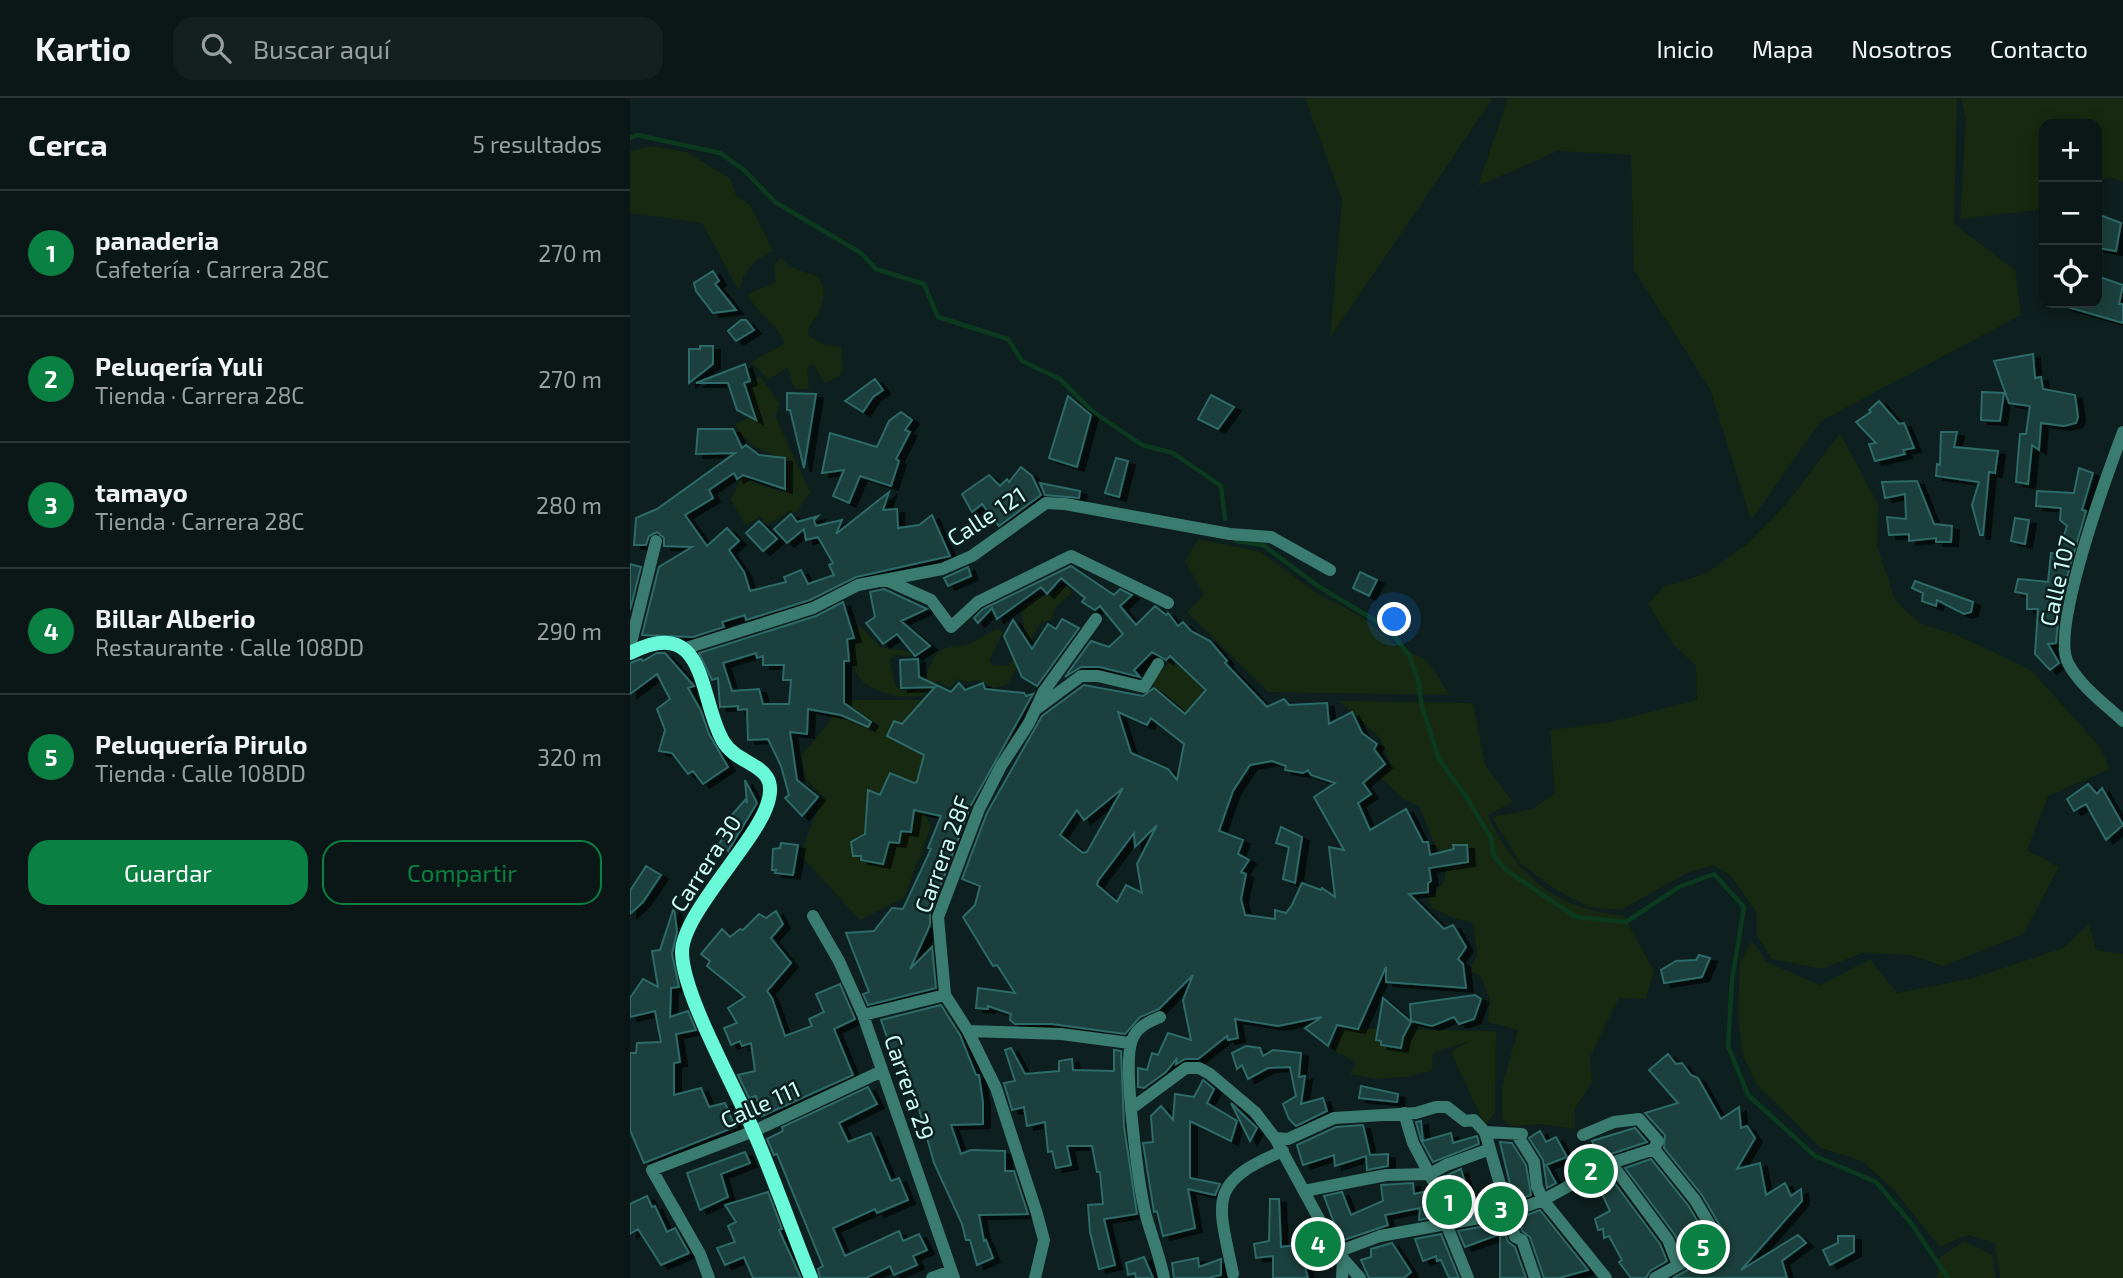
<!DOCTYPE html>
<html lang="es">
<head>
<meta charset="utf-8">
<style>
	:root { --surface:#0a1716; --page:#13201f; --text:#f1f3f6; --muted:#999fa1; --line:#2a3635; --accent:#0b8043 }
	body { margin:0; font-family:"Exo 2",sans-serif; background:var(--page); color:var(--text) }
	.controls { position:absolute; right:21px; top:21px; display:grid; overflow:hidden; border-radius:14px; box-shadow:0 4px 18px #0003 }
	.controls button { width:63px; height:63px; display:grid; place-items:center; padding:0; border:0; border-bottom:2px solid var(--line); background:var(--surface); color:var(--text); font:35px sans-serif }
	.you { position:absolute; left:765px; top:522px; width:24px; height:24px; margin:-18px; border:5px solid #fff; border-radius:50%; background:#1a73e8; box-shadow:0 0 0 10px #1a73e833 }
	.badge { display:grid; place-items:center; width:46px; height:46px; border-radius:50%; background:var(--accent); color:#fff; font-size:23px; font-weight:700 }
	.pin { position:absolute; translate:-50% -50%; border:4px solid #fff; box-shadow:0 2px 7px #0006 }
	.list { margin:0; padding:0; list-style:none }
	h2 { display:flex; justify-content:space-between; align-items:center; height:91px; margin:0; padding:0 28px; font-size:30px }
	h2 small { font-size:23px; font-weight:400; color:var(--muted) }
	.list li { display:grid; grid-template-columns:46px 1fr auto; gap:21px; align-items:center; box-sizing:border-box; height:126px; padding:0 28px; border-top:2px solid var(--line) }
	.list b { display:block; font-size:26px; white-space:nowrap }
	.list p { margin:0; font-size:23px; white-space:nowrap; color:var(--muted) }
	.list em { font-size:23px; font-style:normal; color:var(--muted) }
	.actions { display:flex; gap:14px; padding:21px 28px }
	.actions a { flex:1; padding:16px 0; border:2px solid var(--accent); border-radius:21px; text-align:center; font-size:24px; color:var(--accent) }
	.actions .main { background:var(--accent); color:#fff }
	.icon { flex:none; width:38px; height:38px; fill:none; stroke:currentColor; stroke-width:2; stroke-linecap:round; stroke-linejoin:round }
	.map { position:relative; flex:none; width:1493px; height:1180px; overflow:hidden }
	header { display:flex; align-items:center; gap:42px; box-sizing:border-box; height:98px; padding:0 35px; background:var(--surface); border-bottom:2px solid var(--line) }
	header strong { font-size:33px }
	nav { display:flex; gap:38px; margin-inline-start:auto; font-size:24px }
	.search { width:490px; height:63px; background:var(--page); display:flex; align-items:center; gap:18px; box-sizing:border-box; padding:0 24px; border-radius:21px; color:var(--muted); font-size:26px }
	main { display:flex }
	aside { flex:1; background:var(--surface) }
	.map>svg:first-child { display:block }
	.green { fill:#172911 }
	.lines { fill:none; stroke-linecap:round; stroke-linejoin:round }
	.stream { stroke:#0b3a1e; stroke-width:4.5 }
	.building { fill:#1a3f3e; stroke:#2d6a67; stroke-width:2; fill-rule:evenodd; filter:url(#shadow) }
	.street { stroke:#3a7c6f; stroke-width:12 }
	.secondary { stroke:#69f9d9; stroke-width:14 }
	.labels { text-anchor:middle; dominant-baseline:central; stroke-width:5; stroke-linejoin:round; paint-order:stroke }
	.street-label { font-size:23px; fill:#cdfdf7; stroke:#0d1f1e }
</style>
</head>
<body>
<header>
<strong>Kartio</strong>
<div class="search"><svg class="icon" aria-label="search" viewBox="0 0 24 24"><circle cx="10" cy="10" r="6"/><path d="M15 15l6 6"/></svg>Buscar aquí</div>
<nav><a>Inicio</a><a>Mapa</a><a>Nosotros</a><a>Contacto</a></nav>
</header>
<main>
<aside>
<h2>Cerca<small>5 resultados</small></h2>
<ul class="list">
<li><span class="badge">1</span><div><b>panaderia</b><p>Cafetería · Carrera 28C</p></div><em>270 m</em></li>
<li><span class="badge">2</span><div><b>Peluqería Yuli</b><p>Tienda · Carrera 28C</p></div><em>270 m</em></li>
<li><span class="badge">3</span><div><b>tamayo</b><p>Tienda · Carrera 28C</p></div><em>280 m</em></li>
<li><span class="badge">4</span><div><b>Billar Alberio</b><p>Restaurante · Calle 108DD</p></div><em>290 m</em></li>
<li><span class="badge">5</span><div><b>Peluquería Pirulo</b><p>Tienda · Calle 108DD</p></div><em>320 m</em></li>
</ul>
<div class="actions"><a class="main">Guardar</a><a>Compartir</a></div>
</aside>
<div class="map">
<svg width="1493" height="1180" viewBox="0 0 1493 1180">
	<defs>
		<filter id="shadow"><feDropShadow dx="7" dy="4" stdDeviation="0" flood-color="#0009"/></filter>
	</defs>
	<rect width="100%" height="100%" fill="#0d1f1e"/>
	<path class="green" d="M675 0H863L700 240 712 102Z
		M878 0H1327L1324 126 1385 172 1391 217 1191 323 1121 422 1080 291 1004 172 1001 57 928 53 848 88Z
		M1331 0H1493V84L1480 79 1467 82V26H1414V111L1330 121 1336 21Z
		M21 48 56 54 100 80 106 97 120 107 143 153C123 163 114 171 109 193L72 125 0 115V53Z
		M151 160 160 169 189 179C200 200 190 213 178 231L179 238 195 247 211 249 213 268 210 278 195 285 183 265 177 269 179 291H164L158 269 138 282 122 264 155 245C146 224 126 216 118 196L146 184 144 167Z
		M130 278 150 306 145 318 180 394 166 415 160 413 137 427 130 419 115 427 101 401 111 380 151 394 158 390 155 361C135 354 115 347 105 326L126 317 119 285Z
		M1210 335 1248 406 1247 448 1266 504 1291 526 1325 536 1401 572 1470 649 1480 671 1418 698 1397 752 1429 769 1393 836 1313 868 1280 857 1232 855 1192 871 1142 861 1127 838V815L1101 778 1083 767 1057 775 991 812 959 809 926 792 890 765 862 719 902 711 925 695 920 632 977 625 1067 602 1066 568 1043 546 1018 506 1033 489 1077 475 1117 446 1157 405Z
		M568 441 631 454 688 496 732 519 765 546 797 563 820 597 638 594 557 514 574 497 555 463Z
		M432 488 438 489 442 495 425 509 422 521 409 526 378 586 364 590 350 582 338 584 326 581 320 590 307 583 295 597C274 603 230 594 224 569 221 557 227 543 226 531L230 528 250 549 280 554 283 558 266 557 260 561 265 588C297 612 294 562 311 552 320 547 329 549 337 547 348 543 356 535 367 531L373 534 359 562 362 567 379 568 395 537 391 509 408 499 421 497Z
		M541 562 575 591 555 614 521 585Z
		M208 602H295L278 617 311 650 292 710 301 729 274 800 230 822 170 757 193 698 176 682 171 657 198 626Z
		M709 603 843 605 855 667 883 704 858 717C884 776 928 813 993 817L1024 873 1016 901 989 900 960 959 962 985 945 1010V1031L910 1026 881 1028 872 1021V989L888 932 858 924 860 902 850 877 840 874 847 856 843 825 823 820 802 810 798 801 814 784 817 762 805 747 789 708 775 702 751 680 761 667 749 639Z
		M1459 826 1466 852 1493 856V1180H1370L1364 1145 1338 1137 1310 1149 1262 1090 1232 1063 1191 1050 1126 986 1113 957 1108 920 1110 865 1122 843 1137 864 1190 887 1240 861 1267 895 1343 880 1433 850Z
		M710 930 864 933 866 934 865 1015 855 1028 821 954 839 943 803 955 802 972 783 978 746 981 720 976 726 964 704 953Z
		M1334 1143 1363 1157 1366 1180H1307L1310 1159Z"/>
	<g class="lines">
		<path class="stream" d="M0 40 7 37 90 55 114 72 145 104 231 155 246 171 294 186 308 219 378 241 392 263 430 281 462 313 512 347 543 355 591 388 595 421
			M606 443 633 447 688 488 758 530 779 557 788 582 792 609 809 661 837 700 861 740 864 758 876 772 946 819 996 824 1049 789 1084 776 1114 809 1102 882 1098 948 1118 997 1185 1058 1246 1084 1281 1125 1318 1180"/>
	</g>
	<path class="building" d="M1467 116 1491 125 1486 153 1467 150Z
		M83 173 89 183 85 186 106 212 83 215 66 193 64 185Z
		M1467 178 1493 187 1489 206H1493V225L1434 208V205H1467Z
		M111 222H116L124 232 106 243 98 233Z
		M70 248H83V266L59 285V251H70Z
		M1403 256 1405 280 1411 279 1413 291 1445 297 1448 319 1446 325 1434 328 1411 325 1409 352 1402 347 1398 386 1386 384 1390 336H1396L1400 308 1379 305 1364 263Z
		M115 266 120 283 114 285 126 322 107 312 98 285H66Z
		M245 281 253 292 243 299 233 314 215 303Z
		M1352 294 1374 295 1370 323 1351 322Z
		M157 295 186 296 174 370 160 312H157Z
		M581 297 604 309 588 331 568 321Z
		M438 298 461 317 447 369 419 360Z
		M1249 303 1269 326 1274 325 1284 350 1273 352 1275 356 1245 363 1239 346 1246 345 1226 324 1241 314 1239 312Z
		M271 314 282 322 275 332 280 334 266 361 269 363 261 388 230 378 219 405 203 398 214 372 192 375 200 335 247 349 259 323Z
		M68 331H103L112 350 116 347 129 357 155 360V391L113 377 107 381 104 375 79 392 83 400 55 417 77 448 97 430 109 443 99 452 114 474 120 493 156 484 154 479 171 472 178 486 204 477 199 467 203 465 188 439 176 442 174 431 157 445 144 431 161 416 167 424 188 418 184 422 186 428 212 422 206 436 259 394 253 412 267 411 268 430 289 427 302 417 320 458 226 479 180 502 116 522 115 517 92 524 94 529 63 539 12 537 29 469 62 449 34 448V440L27 434 19 438 16 447H4L6 420 27 411 105 355 66 356Z
		M1311 334H1327L1324 349 1368 353 1365 375 1359 374 1353 437H1350L1342 407 1349 384 1306 378 1307 366 1310 367Z
		M486 360 498 363 489 399 475 395Z
		M391 369 402 378 411 397 369 428 352 406 342 414 332 396 359 377 370 388 377 381 379 384Z
		M1449 370 1463 375 1452 412 1456 413 1430 503 1426 545 1418 546 1429 565 1420 572 1405 556 1408 511H1397V496L1385 494 1388 481 1418 484 1421 455 1428 456 1437 428 1430 422 1431 410 1406 408 1407 393 1444 395Z
		M1287 383 1304 426 1322 428 1321 444H1306V440L1279 443V436L1259 437 1257 419 1276 421 1275 396 1255 400 1252 384Z
		M410 385 450 393 449 400 415 397Z
		M1385 420 1399 422 1395 446 1381 443Z
		M129 423 147 441 133 453 116 435Z
		M0 466 11 469 0 512Z
		M441 468 484 497 490 491 502 497 490 508 506 527 525 508 536 517 538 515 548 528 553 524 561 533 580 543 597 563 595 565 637 609 654 601 659 607 697 605 699 626 722 614 732 635 747 646 744 651 755 666 733 685 741 696 728 705 740 732 776 711 793 744H798L800 757 824 751 823 747H837L838 764 799 770 801 783 798 785V794L779 796 814 831 823 827 836 849 828 861 833 866 836 890 756 884V869L728 931 707 927 698 948 675 930 692 919 648 928 605 921 608 940 598 942 597 938 568 961H555L546 966 547 960 536 974 514 990 508 989V970L517 972 522 955 528 957 538 935 561 942 553 902 563 877 529 911 510 919 495 936 422 926H385L380 922 381 916 358 908V911L346 910 348 890 385 895 367 867 363 868 333 819 345 807 350 788 332 781 357 715 412 618 454 587 513 598 524 590 555 616 576 592 540 558 536 562 522 554 504 572 510 579 470 569H451L435 579 461 543 479 549 493 536 470 508 465 512 452 504 455 500 431 480 417 496 411 489 367 521 362 510 348 525 344 520 353 511ZM488 614 517 627 521 620 554 646 547 682 538 671 501 655ZM642 663 656 668 655 672 673 675 678 672 681 677 705 685 684 699 714 752 699 749 705 799 692 790 691 792 672 785 662 807 656 815 645 812V821L615 817 611 801 616 776 611 774 619 762 608 756 613 742 589 733 603 693 620 667ZM493 690 457 754 453 755 430 737 447 712 454 722ZM527 727 507 766 512 795 496 787 487 804 467 787 468 783 504 735 505 749Z
		M338 469 341 478 318 488 314 480Z
		M730 474 747 482 739 498 723 490Z
		M1285 483 1343 504 1341 514 1334 516 1307 502 1306 508 1292 503 1293 495 1282 490Z
		M254 491 297 511 271 523 300 548 285 558 267 536 253 546 236 525 245 519 240 494Z
		M213 504 224 540 217 541 219 563H214V605L241 624 238 629 211 617 178 611 177 636 160 634 167 682 188 699 172 718 155 700 159 697 151 668 138 641 118 642 117 611 108 612V608L90 609 88 580 82 582 69 555 186 518ZM126 555 127 560 133 558V567H154L153 582H161L159 606H133L129 591 102 593 93 565Z
		M432 521 449 530 407 588 392 579 374 538 383 522 402 551 418 526 426 531Z
		M27 555H35L64 588 58 590 71 613 79 636 98 669 73 686 63 673 58 676 42 655 29 653 35 632 27 611 40 601 27 576 0 596V565L11 561 13 563Z
		M288 561 289 579 321 594 329 585 335 592 353 585 355 591 394 595 396 598 403 596 341 707 300 816V827L280 871 302 849 306 890 238 907 233 896 239 894 216 835 244 833 262 810 273 811 301 751 298 750 311 718 284 712 281 734 271 733 269 745 259 744 253 766 231 762V758H223L221 744 235 736 238 692 250 697 260 675 284 685 287 684 294 657 257 638 264 623 272 626 305 589 271 590 270 562Z
		M115 682 127 705 98 753 89 746 93 740 89 737 98 728 94 726 115 702 117 705Z
		M1458 686 1467 696 1472 690 1493 727 1476 742 1456 706 1444 713 1437 701Z
		M651 729 672 739 665 785 653 781 659 749 646 745Z
		M151 745 168 747 163 777 145 775 146 772H142L143 751 150 750Z
		M16 768 31 777 13 804 0 816V793Z
		M44 809 47 834 42 856 49 889 41 890 40 919 58 913 66 932 46 936 50 964 44 965V997L71 990 79 1009 95 1005 105 1029 14 1065 0 1032V955H6L7 945 31 944 25 913 0 919V900L13 881 28 889 22 853 30 852Z
		M146 813 153 826 141 840 161 865 137 893 142 900 155 938 182 928 179 921 194 914 186 896 210 886 225 921 204 931 223 977 132 1018 126 998 119 1000 108 977 125 973 121 945 112 948 110 943 101 947 94 930 107 925 98 910 115 899 77 868 80 863 71 856 92 831 100 839 110 831 113 832 129 816 136 820Z
		M1069 857 1080 860 1072 879 1034 885 1031 872 1046 863 1066 862Z
		M845 897 851 901 844 921 829 926 824 919 802 928 781 923 780 906Z
		M753 900 781 924 773 939 771 950 751 947V943L746 942Z
		M311 907 330 937 346 977H349L353 1005V1026L321 1027 331 1056 341 1052 375 1053V1073H384L398 1116 349 1117 354 1143 356 1142 363 1160 347 1167 340 1142H336L332 1126 304 1065 283 990 278 981 275 982 267 952 262 954 251 922Z
		M616 948 630 950 633 958 643 952 671 955 669 979 675 978 671 1006 693 1000 697 1013 666 1028 659 1021 653 1006 666 998 660 969 638 970 618 981 612 967 607 971 602 955Z
		M381 950 395 976 429 973V963L442 961 443 972 484 973V952L491 953 494 1029 507 1116 474 1121 485 1167 469 1171 460 1134 458 1107 473 1106 470 1074H467L462 1048H437L441 1067 426 1070 422 1053 418 1054 415 1024 397 1028 394 1009 382 1012 374 985 385 983 375 952Z
		M1038 956 1046 966 1052 965 1061 977 1068 980 1091 1021 1109 1009 1111 1030 1117 1028 1125 1040 1107 1071 1130 1065 1136 1097 1155 1085 1161 1098 1171 1091 1172 1103 1111 1172 1168 1137 1176 1145 1152 1163 1157 1180H1043L1094 1152 1099 1143 1072 1097 1034 1050 1035 1037 1015 1015 1048 1005 1019 972Z
		M573 982 584 991 577 1005 607 1023 601 1043 560 1023V1080L590 1086 585 1097 558 1091 565 1130 533 1138 527 1113 524 1114 513 1045 523 1044 521 1018 531 1008 543 1022 545 996 564 999Z
		M731 988 768 996 767 1004 729 1000Z
		M238 989 247 1006 209 1025 218 1044 241 1035 261 1083 269 1080 278 1102 247 1115 245 1111 203 1130 215 1158 269 1133 273 1143 289 1136 297 1152 283 1158 287 1167 264 1177 260 1168 236 1180H190L188 1171 193 1168 147 1056 144 1057 137 1041 153 1033 152 1029Z
		M601 1005 627 1030 620 1043Z
		M791 1023 793 1043 821 1035 823 1045 847 1038 849 1046 803 1064 791 1042 786 1024Z
		M733 1027 740 1057 758 1056V1068L737 1072 736 1058 705 1068 704 1057 673 1067 667 1047 706 1029Z
		M1005 1030 1017 1044 978 1057 951 1071 945 1059 965 1050 962 1043Z
		M910 1033 916 1044 926 1039 937 1059 916 1067 926 1085 917 1090 913 1062 899 1040Z
		M870 1044 882 1045 896 1067 901 1097 884 1103Z
		M115 1054 120 1065 91 1076 98 1099 70 1112 57 1075Z
		M1021 1061 1058 1107 1078 1141 1053 1155 1045 1137 995 1070Z
		M831 1071 841 1105 852 1101 853 1111 824 1116 820 1096 811 1080Z
		M978 1076 1030 1146 1037 1163 1020 1173 1016 1180H1001L989 1164 992 1162 979 1138 974 1140 973 1131 968 1132 965 1121 980 1113 969 1089 960 1090 959 1087Z
		M783 1085 784 1096 798 1093 806 1119 789 1122 790 1110 755 1117 758 1127 711 1143 694 1098 712 1094 721 1117 753 1103 751 1087Z
		M138 1094 152 1131 149 1132 171 1180H123L114 1159 95 1167 87 1150 105 1144 98 1128 106 1124 95 1107Z
		M17 1098 22 1109 25 1108 37 1134 45 1130 59 1155 31 1167 8 1131 0 1136V1106Z
		M640 1101H649L651 1149 679 1145V1142L689 1139 695 1150 672 1158 678 1180H643V1158L626 1160 624 1146 639 1143Z
		M910 1112 958 1172 929 1180H914L900 1139 892 1133 889 1120Z
		M872 1125 878 1144 885 1149 896 1180H870V1136L835 1149 828 1133Z
		M811 1136 829 1180H819L811 1162 807 1163 806 1158 793 1163 785 1141Z
		M1208 1138H1224V1154L1200 1167 1193 1152 1208 1145Z
		M762 1145 781 1174 774 1180H739L731 1162 741 1159V1151Z
		M514 1159 523 1180H506L505 1175 498 1177 496 1165Z
		M568 1160 569 1169 591 1161V1177L578 1180H544L542 1165Z"/>
	<g class="lines">
		<path class="street" d="M1493 334C1478 374 1420 531 1438 565 1450 588 1475 606 1493 623
			M256 482 301 502 321 529 348 504 441 458 538 505
			M0 549 26 443
			M53 551 183 510 228 487 312 471 342 458 416 405 435 406 600 436 641 439 700 472
			M405 612 451 578H468L514 589 528 566
			M183 818 209 863 233 917 324 1180
			M233 917 315 897
			M530 919C518 924 507 929 502 942 492 965 509 1090 516 1118 522 1139 530 1159 534 1180
			M338 933 431 936 500 945
			M502 1010 556 970H569L580 976 625 1014 645 1040 707 1154 730 1180
			M774 1015 783 1045 812 1100 817 1128 838 1180
			M953 1037 984 1024 1009 1021 1028 1043 1024 1051
			M645 1040 658 1041 704 1020 786 1015 806 1009H817L835 1023 844 1022 855 1034
			M1024 1051 1065 1102 1090 1144 1025 1180
			M981 1065 1038 1142 1048 1167
			M674 1093 756 1077 800 1076 816 1067 860 1051
			M707 1154 750 1138 877 1115 913 1102 981 1065 1024 1051
			M603 1176C588 1103 576 1085 653 1053
			M79 1180 70 1156 22 1072 124 1033 252 973
			M302 1180 321 1173
			M405 1180 414 1142 407 1116 366 990 338 933 315 897 308 819 349 711 371 668 399 625 414 593 466 521
			M712 1180 713 1160
			M905 1180 892 1142 885 1139 855 1034 892 1036 889 1040 904 1064 907 1089 913 1102 976 1180"/>
		<path class="secondary" d="M0 555C78 515 68 600 93 643 109 671 154 664 136 710 121 749 51 818 52 855 53 898 105 988 123 1032 144 1080 161 1131 181 1180"/>
	</g>
	<g class="labels">
		<g class="street-label">
			<text transform="translate(356 418) rotate(-33)">Calle 121</text>
			<text transform="translate(1427 483) rotate(-77)">Calle 107</text>
			<text transform="translate(312 756) rotate(-70)">Carrera 28F</text>
			<text transform="translate(75 765) rotate(-57)">Carrera 30</text>
			<text transform="translate(280 989) rotate(71)">Carrera 29</text>
			<text transform="translate(130 1006) rotate(-24)">Calle 111</text>
		</g>
	</g>
</svg>
<div class="controls">
<button>+</button>
<button>−</button>
<button><svg class="icon" aria-label="locate" viewBox="0 0 24 24"><circle cx="12" cy="12" r="6"/><path d="M12 2v4M12 18v4M2 12h4M18 12h4"/></svg></button>
</div>
<div class="you"></div>
<div class="pin badge" style="left:819px;top:1104px">1</div>
<div class="pin badge" style="left:961px;top:1073px">2</div>
<div class="pin badge" style="left:871px;top:1111px">3</div>
<div class="pin badge" style="left:688px;top:1146px">4</div>
<div class="pin badge" style="left:1073px;top:1149px">5</div>
</div>
</main>
</body>
</html>
